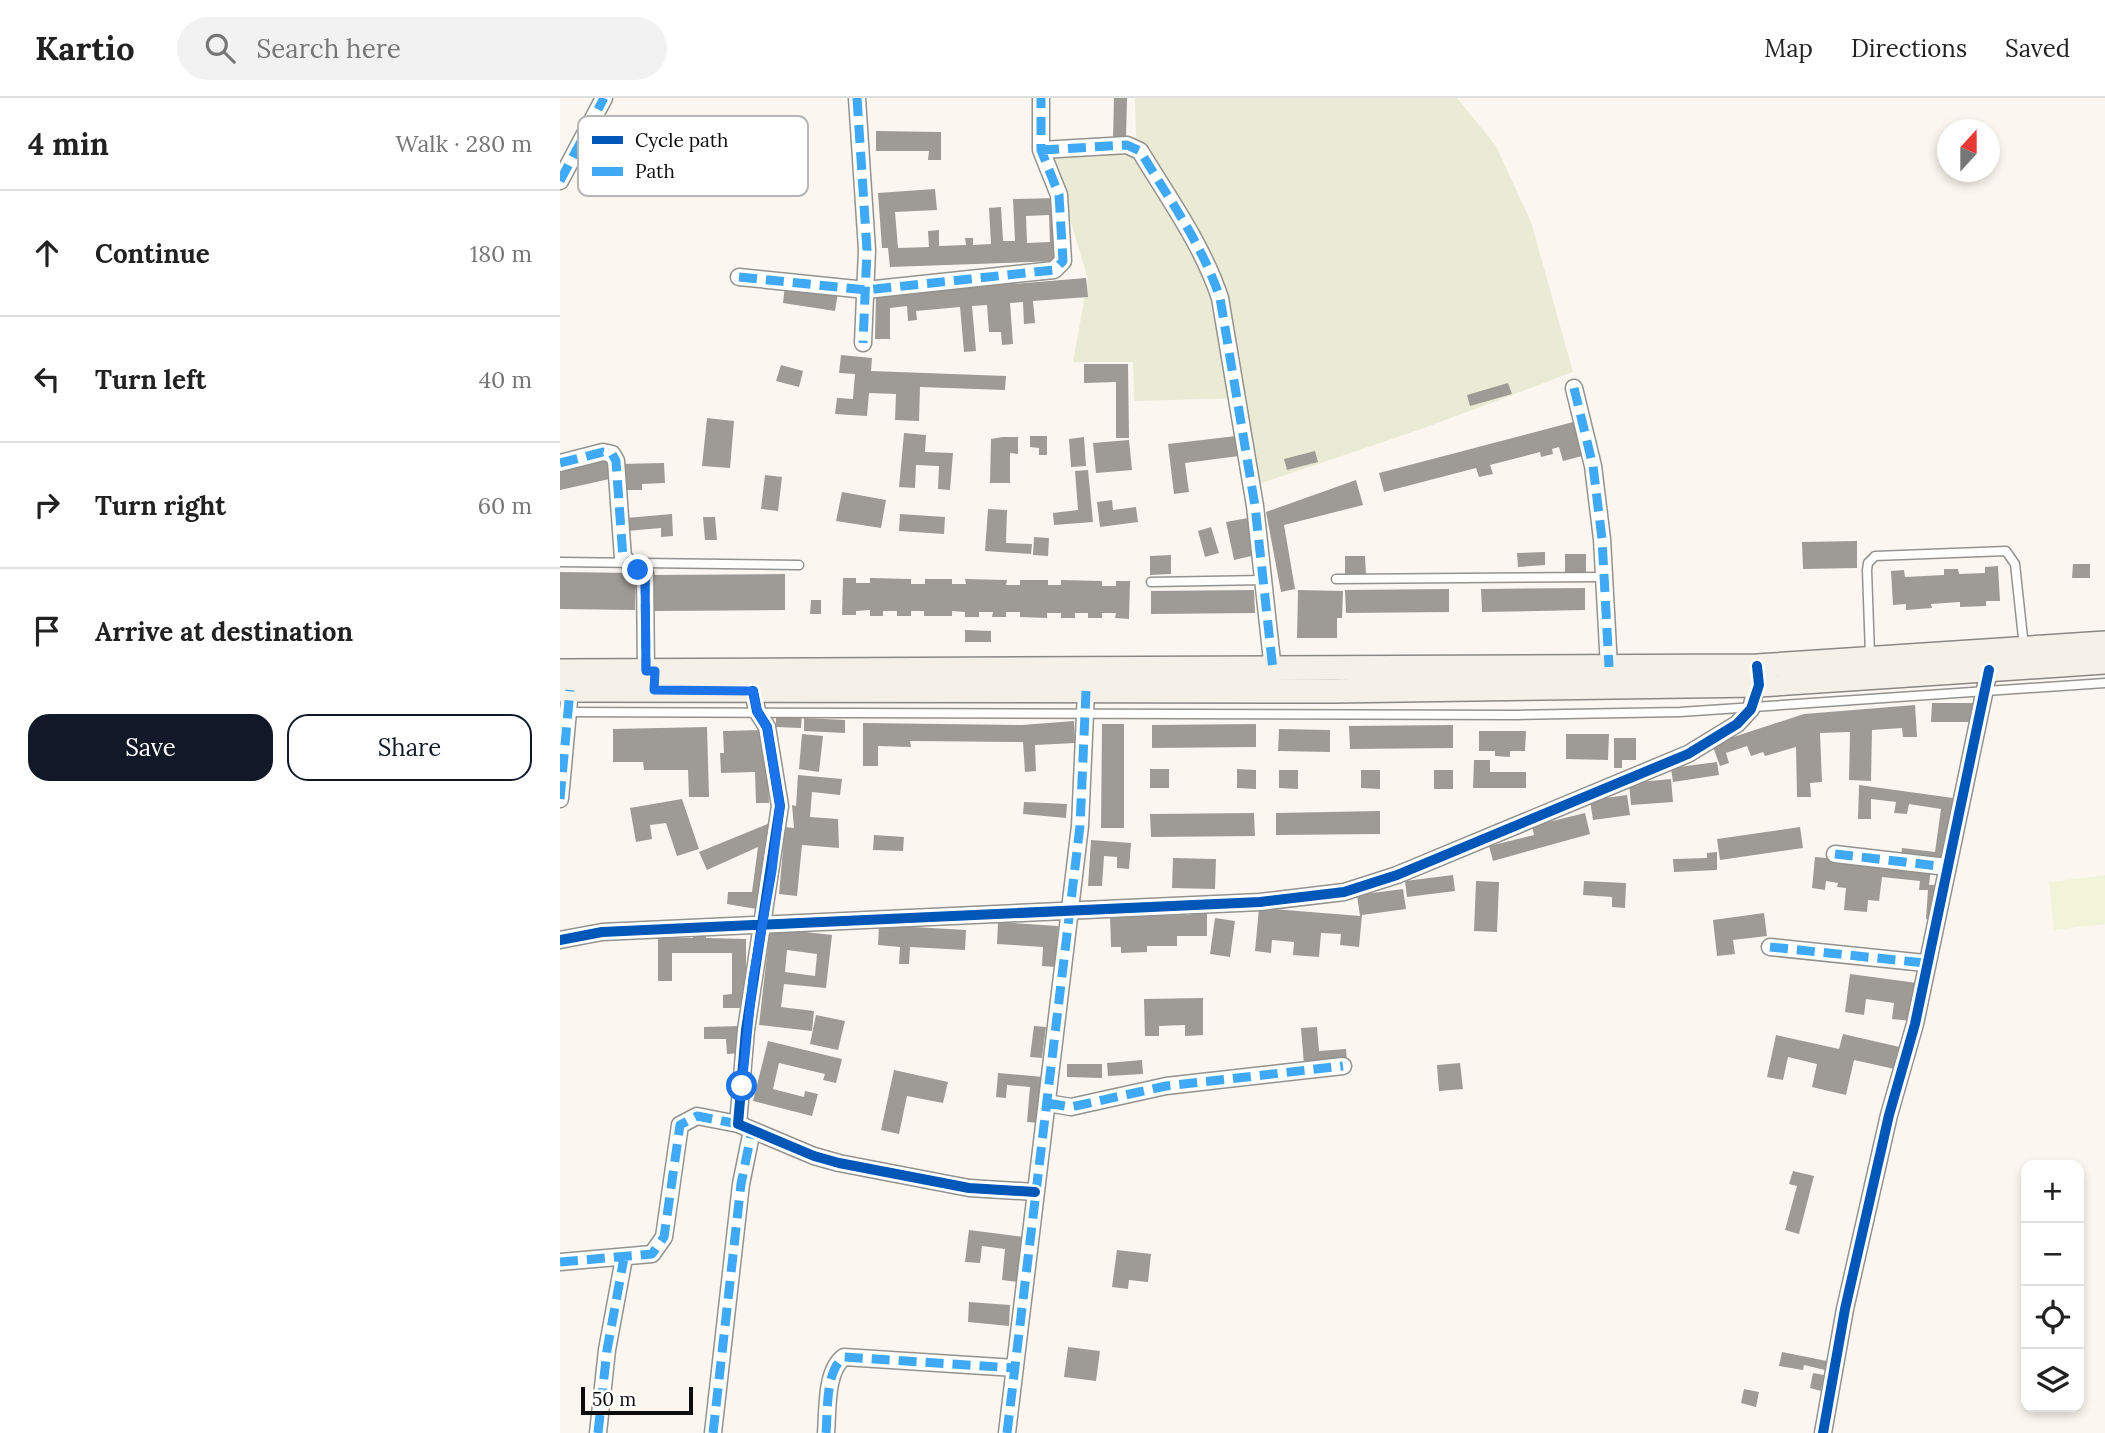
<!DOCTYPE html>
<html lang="en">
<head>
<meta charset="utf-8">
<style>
	:root { --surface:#fff; --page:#f2f2f2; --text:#222; --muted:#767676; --line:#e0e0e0; --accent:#111827 }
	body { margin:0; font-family:Lora,serif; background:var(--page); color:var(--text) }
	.controls { position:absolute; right:21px; bottom:21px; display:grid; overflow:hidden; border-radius:14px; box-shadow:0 4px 10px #0003 }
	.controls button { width:63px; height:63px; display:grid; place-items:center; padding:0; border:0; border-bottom:2px solid var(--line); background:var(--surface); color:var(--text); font:35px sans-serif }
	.compass { position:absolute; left:1377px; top:21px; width:63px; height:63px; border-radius:50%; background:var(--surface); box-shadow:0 4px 10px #0003; rotate:21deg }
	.scale { position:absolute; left:21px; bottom:18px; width:112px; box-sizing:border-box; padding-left:7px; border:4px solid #0c0c0c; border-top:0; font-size:19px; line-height:24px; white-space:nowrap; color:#0c0c0c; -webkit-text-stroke:5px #fff; paint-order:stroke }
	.stop { position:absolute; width:21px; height:21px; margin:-16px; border:5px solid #1a73e8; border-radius:50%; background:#fff }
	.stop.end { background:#1a73e8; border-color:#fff; box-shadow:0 2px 7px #0008 }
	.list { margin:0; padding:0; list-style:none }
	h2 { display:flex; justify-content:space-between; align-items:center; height:91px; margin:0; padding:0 28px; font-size:30px }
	h2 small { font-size:23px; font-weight:400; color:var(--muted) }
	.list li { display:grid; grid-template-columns:46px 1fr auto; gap:21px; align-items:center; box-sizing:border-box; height:126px; padding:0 28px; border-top:2px solid var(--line) }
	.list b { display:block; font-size:26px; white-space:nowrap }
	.list em { font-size:23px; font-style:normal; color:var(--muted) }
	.actions { display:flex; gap:14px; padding:21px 28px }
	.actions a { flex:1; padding:16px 0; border:2px solid var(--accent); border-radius:21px; text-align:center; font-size:24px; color:var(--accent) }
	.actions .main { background:var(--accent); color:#fff }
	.icon { flex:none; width:38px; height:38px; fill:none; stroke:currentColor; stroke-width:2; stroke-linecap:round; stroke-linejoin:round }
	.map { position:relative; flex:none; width:1545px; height:1335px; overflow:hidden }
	header { display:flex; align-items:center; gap:42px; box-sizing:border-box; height:98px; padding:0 35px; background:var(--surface); border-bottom:2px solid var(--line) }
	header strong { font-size:33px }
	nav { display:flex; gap:38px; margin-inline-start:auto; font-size:24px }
	.search { width:490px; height:63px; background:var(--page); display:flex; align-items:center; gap:18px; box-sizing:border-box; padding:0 24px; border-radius:38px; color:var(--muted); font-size:26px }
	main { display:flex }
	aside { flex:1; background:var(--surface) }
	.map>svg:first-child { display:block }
	.cemetery { fill:#e9ebd4 }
	.pitch { fill:#f1f4d9 }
	.building { fill:#9e9a96; fill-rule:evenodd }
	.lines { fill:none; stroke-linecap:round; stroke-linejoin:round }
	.lane-casing { stroke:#94928f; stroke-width:11 }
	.street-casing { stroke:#94928f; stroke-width:19 }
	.secondary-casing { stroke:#8a8885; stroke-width:26 }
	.lane { stroke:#fefefd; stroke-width:8 }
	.street { stroke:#fefefd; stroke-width:16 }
	.secondary { stroke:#f5f1e8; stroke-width:23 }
	.quiet { stroke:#3fa9f5; stroke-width:9; stroke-dasharray:18 9; stroke-linecap:butt }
	.cycleway-casing { stroke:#fff; stroke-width:15 }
	.cycleway { stroke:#0057b8; stroke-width:10 }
	.route { stroke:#1a73e8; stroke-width:9 }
	.key { fill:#fff; stroke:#b6b6b6; stroke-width:2 }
	.key-label { font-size:19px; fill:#0c0c0c }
</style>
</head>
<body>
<header>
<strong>Kartio</strong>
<div class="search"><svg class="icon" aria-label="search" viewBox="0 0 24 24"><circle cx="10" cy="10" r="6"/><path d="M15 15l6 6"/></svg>Search here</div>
<nav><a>Map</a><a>Directions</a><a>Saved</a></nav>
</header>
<main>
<aside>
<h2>4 min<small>Walk · 280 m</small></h2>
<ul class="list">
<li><svg class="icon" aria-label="ahead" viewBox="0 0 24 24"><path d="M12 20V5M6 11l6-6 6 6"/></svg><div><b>Continue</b></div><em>180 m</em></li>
<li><svg class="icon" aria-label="left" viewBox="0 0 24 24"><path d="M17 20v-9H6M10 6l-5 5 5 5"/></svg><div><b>Turn left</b></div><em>40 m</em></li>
<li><svg class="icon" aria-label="right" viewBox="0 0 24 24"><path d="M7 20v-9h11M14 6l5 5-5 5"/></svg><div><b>Turn right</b></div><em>60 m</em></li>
<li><svg class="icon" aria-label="arrive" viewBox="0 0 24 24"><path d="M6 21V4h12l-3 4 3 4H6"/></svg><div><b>Arrive at destination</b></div></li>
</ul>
<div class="actions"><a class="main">Save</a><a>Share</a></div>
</aside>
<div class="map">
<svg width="1545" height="1335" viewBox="0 0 1545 1335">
	<rect width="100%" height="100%" fill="#fbf7f0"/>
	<path class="cemetery" d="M575 0H897L936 48 971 124 1013 274 864 330 696 387 685 300 574 303 573 264H513L528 181 490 55 576 40Z"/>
	<path class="pitch" d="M1545 777V826L1494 832 1489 784Z"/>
	<path class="building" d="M554 0H567L566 41H553Z
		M316 33 381 34V62H368L369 53H316Z
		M375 91 377 112 335 114 338 150 369 149 368 133 379 132V148L406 147 405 140H413V147L431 146 429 110 441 109 443 143H455L453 101 497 100 499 163 330 169 328 150H322L318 95ZM489 117 490 144 467 145 466 118Z
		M526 180 528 199 473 203 475 225 464 226 463 204 450 205 453 246 442 247 441 234H429L427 207 412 208 416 253 404 254 400 209 356 213 357 222 348 223 347 208 330 210V241H315L316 197Z
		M225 187 278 194 275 213 223 205Z
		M281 257 312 260 311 273 446 278 445 292 360 289 359 323 335 322 336 296 309 295 307 318 275 316 277 300 293 301 295 276 279 275Z
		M524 266H568L569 340H556V284L524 285Z
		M221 267 243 273 239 289 216 283Z
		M948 285 952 296 910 308 907 297Z
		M147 320 174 323 170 370 142 368Z
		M1017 323 1026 357 1003 363 999 349 992 351 993 356 981 359 980 354 930 367 933 376 919 379 916 370 824 394 819 375Z
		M344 335 366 337 365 354 393 355 390 392 378 391 379 368 356 367 355 390 339 389Z
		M470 338H487V357H479V350L470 349Z
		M676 338 679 358 625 365 629 394 614 396 608 346Z
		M442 339H458V356L450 355V385H430L431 341Z
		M524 339 526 368 511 369 509 341Z
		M569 342 572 372 536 375 533 345Z
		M755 353 758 364 727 372 724 361Z
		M49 361 54 380 0 392V372Z
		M104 365 105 385 82 386V392H60L59 366Z
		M528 372 533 424 494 427 493 415 518 412 515 373Z
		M205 377 222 379 218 413 201 411Z
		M796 382 803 407 724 427 735 491 721 494 706 414Z
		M282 394 326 402 321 430 276 423Z
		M552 402 553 412 576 409 578 424 540 429 537 404Z
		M428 411 447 412 446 445 472 446 471 456 425 453Z
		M112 416 113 438 101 439V430L67 433 66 420Z
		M340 416 385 419 384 436 339 433Z
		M143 419H155L157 442H145Z
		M688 420 696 457 674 462 666 424Z
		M651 429 659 455 645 459 638 433Z
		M474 439 489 440 488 458 473 457Z
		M1297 443V470L1243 471 1242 444Z
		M985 454V467L958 469 957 455Z
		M1005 456H1026V476H1005Z
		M611 457V476L590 477V458Z
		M785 458H805L806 477 785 478Z
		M1513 466H1530V480H1512Z
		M1438 468 1440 503H1426V508L1400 509V504L1371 506 1372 510 1346 512V506L1333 507 1331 473 1344 472 1345 479 1384 477V471H1398L1399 476 1425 475V469Z
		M0 474 76 475 75 512 0 511Z
		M225 476V512L94 513 93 477Z
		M283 480H296V485H310V480L351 481V486H365V481H392V486H406L405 481 447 482 446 487H460V482H488V487H501V482L542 483V488H556V483H570L569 521 555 520 556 515H542V520H528V515H515V520H501V515H487V520L460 519V514H446V519H432L433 514H419V519H405V514L392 513V518H364V513H351V518H337V513H323V518H310V512L296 513V517H282Z
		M1025 490V512L922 514 921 491Z
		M889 491V514L786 515 785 492Z
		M694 492 695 515 591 516V493Z
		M738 492 783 493 782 520H777V540H737Z
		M251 502H261V516H250Z
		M405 532 431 533V544H405Z
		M1372 605H1416V624H1371Z
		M1355 607 1357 639H1343L1342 630 1312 632 1311 683 1289 682 1290 634 1260 635 1262 684 1250 685 1251 699H1237L1236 649 1205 658 1203 654 1191 658 1187 648 1166 655 1169 665 1160 668 1152 646 1244 616Z
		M216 615 242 616 241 630 216 629Z
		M244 620 285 622V635L244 633Z
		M514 623 515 645 475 647 476 673 465 674 463 644 350 643 351 649 318 648V668H303V625L462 627Z
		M542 626H564V730H541Z
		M696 626V649L592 650V627Z
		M893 627V650L790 651 789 628Z
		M147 629 149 699H129L128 672H84L83 664H53V631Z
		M719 631 770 632V654L718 653Z
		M202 632 203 654H207L209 705H196L195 674 161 675 160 655H164L163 633Z
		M919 633H966L965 653H950V659L935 658V653H919Z
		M242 636 263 638 259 674 239 671Z
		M1006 636H1049L1048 662 1006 661Z
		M1054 640H1076V662H1062V670H1054Z
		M914 662H930V674H966V690H913Z
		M1157 664 1159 677 1113 684 1111 670Z
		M590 671H609V690H590Z
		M677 671 696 672V691L677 690Z
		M719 672H738V691L719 690Z
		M801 672H820V691L801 690Z
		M874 672H893V691H874Z
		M238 677 282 681 280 697 252 694 250 719 278 721 279 750 242 747 237 798 219 796 225 729 234 730 232 707 236 708Z
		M1111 681 1113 704 1071 707 1069 685Z
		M1299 687 1393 700 1384 765 1341 760 1342 750 1375 754 1381 711 1349 706 1347 716 1334 715 1336 704 1311 701V721H1298Z
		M1067 697 1070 717 1033 722 1030 702Z
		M122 701 139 751 117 758 106 725 90 727 92 741 76 744 70 710Z
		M464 704 507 706 506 720 463 716Z
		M820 713V736L716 737V715Z
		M694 715 695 738 591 739 590 716Z
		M1025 715 1030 736 933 763 929 748 974 737 972 728Z
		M215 723 202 812 167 806 168 794H192L198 749 147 772 139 754Z
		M1240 729 1243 750 1160 762 1157 741Z
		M314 737 344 739 343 753 313 752Z
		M531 742 571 745 569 771 557 770V759L544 758 542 788H528Z
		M1157 754V772L1114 774 1113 761 1147 760V755Z
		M1255 759 1371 769 1369 787H1377L1374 822 1366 821 1368 792H1359L1360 783 1322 779 1319 803 1308 802 1307 814 1284 812 1286 790 1277 789 1278 785 1266 783 1265 792 1252 790Z
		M613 760 656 761 655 791 612 790Z
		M893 777 895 793 847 799 845 783Z
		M916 783 939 784 937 834 914 833Z
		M1024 783 1066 785 1065 810 1052 809V799L1023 797Z
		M843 791 846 811 802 817 799 849 780 847 781 836 761 835 759 859 733 857 734 844 712 842 711 855 695 853 699 810 800 818 797 797Z
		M631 813H647V838H617V848H587V854L561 855V849H551L550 818 631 817Z
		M1204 815 1207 838 1173 842 1175 856 1157 858 1153 822Z
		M655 820 675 823 670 859 650 856Z
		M438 824 498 828 496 869 482 868 483 849 437 846Z
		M319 827 406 832 405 852 350 849 349 866H339L340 849 318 847Z
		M210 830 272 837 266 890 224 886 221 909 254 913 252 933 199 927ZM227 852 257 856 255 878 225 874Z
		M133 835H146V840L186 841V910H163V897L172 896V855H112V883H98V840H133Z
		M1290 876 1357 885 1352 923 1332 921 1334 905 1306 901 1304 917 1285 914Z
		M643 900V937L625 938V927L599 928V938H585L584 901Z
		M256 917 285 923 278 952 250 946Z
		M180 928 181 955 167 956 166 941H144V929Z
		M474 928 486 929 482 960 470 959Z
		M757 929 759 953 786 951 787 964 744 967 741 930Z
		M1283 936 1344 950 1339 972 1294 962 1286 997 1252 989 1257 966 1228 959 1223 982 1207 979 1216 937 1279 951Z
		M208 943 282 961 276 985 263 982 265 976 219 965 213 991 244 999 245 993 258 996 252 1018 193 1003Z
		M582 962 583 976 548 978 547 965Z
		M900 965 903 991 879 993 877 967Z
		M507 966H542V980L507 979Z
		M334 972 388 984 383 1005 347 998 339 1036 321 1032Z
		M438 975 483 979 479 1025 467 1024 470 989 447 987 446 1000 436 999Z
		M1233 1073 1254 1078 1239 1136 1225 1132 1237 1088 1229 1086Z
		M409 1132 464 1139 459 1184 442 1182 445 1151 422 1148 420 1165 405 1164Z
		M557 1152 591 1156 588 1184 569 1182 568 1191 552 1189Z
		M409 1204 450 1207 449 1228 408 1224Z
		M508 1249 540 1253 536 1283 504 1279Z
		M1222 1254 1267 1263 1265 1272 1244 1267 1243 1272 1219 1268Z
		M1253 1275 1264 1277 1261 1293 1250 1290Z
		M1184 1291 1199 1294 1196 1309 1181 1305Z"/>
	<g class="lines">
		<g class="lane-casing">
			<path id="lane" d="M0 464 239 467
				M776 481 1044 479
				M591 484 704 482
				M1310 557 1307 472 1308 465 1315 458 1446 453 1455 466 1464 549
				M0 614 957 617 1120 614 1545 585"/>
		</g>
		<g class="street-casing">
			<path id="street" d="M297 0 307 152 303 245
				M481 52 567 47 580 53C609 101 642 146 660 200L695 408 713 572
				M0 83 44 0
				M179 179 306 192 494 172 503 163 499 97 481 52V0
				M1014 290 1033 368 1042 441 1049 569
				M0 365 43 354 52 356 56 363 63 460 85 476 86 573
				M193 593 197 613 207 629 220 708 186 932 178 1026 254 1058 279 1065 409 1090 475 1094
				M0 701 10 592
				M1275 756 1387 769
				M0 842 42 834 700 804 784 794 837 777 1128 656 1177 626 1191 611 1198 580
				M1210 849 1365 865
				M487 1005 511 1009 606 988 783 968
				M0 1164 92 1156 104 1139 120 1027 137 1018 178 1026
				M38 1335 47 1252 64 1160
				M153 1335 181 1086 192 1032
				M266 1335C268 1313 265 1273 284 1259L455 1270
				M447 1335 520 728 526 593
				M1263 1335 1285 1211 1329 1017 1355 926 1429 572"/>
		</g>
		<g class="secondary-casing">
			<path id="secondary" d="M0 573 1197 568 1545 545
				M0 592 773 593 1199 587 1545 564"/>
		</g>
		<use href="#lane" class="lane"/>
		<use href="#street" class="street"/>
		<use href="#secondary" class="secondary"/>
		<path class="quiet" d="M297 0 307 152 303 245
			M481 52 567 47 580 53C609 101 642 146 660 200L695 408 713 572
			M0 83 44 0
			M179 179 306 192 494 172 503 163 499 97 481 52V0
			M1014 290 1033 368 1042 441 1049 569
			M0 365 43 354 52 356 56 363 63 460 85 476 86 573
			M0 701 10 592
			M1275 756 1387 769
			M1210 849 1365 865
			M487 1005 511 1009 606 988 783 968
			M0 1164 92 1156 104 1139 120 1027 137 1018 178 1026
			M38 1335 47 1252 64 1160
			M153 1335 181 1086 192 1032
			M266 1335C268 1313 265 1273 284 1259L455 1270
			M447 1335 520 728 526 593"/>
		<g class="cycleway-casing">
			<path id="cycleway" d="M193 593 197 613 207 629 220 708 186 932 178 1026 254 1058 279 1065 409 1090 475 1094
				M0 842 42 834 700 804 784 794 837 777 1128 656 1177 626 1191 611 1199 587 1197 568
				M1263 1335 1285 1211 1329 1017 1355 926 1429 572"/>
		</g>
		<use href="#cycleway" class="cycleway"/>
	</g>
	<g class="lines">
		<path class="route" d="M78 472 85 476 86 573H95L94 592 193 593 197 613 207 629 220 708 212 773 193 880 182 988"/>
	</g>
	<rect x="18" y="18" width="230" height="80" rx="10" class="key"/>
	<rect x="32" y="38" width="31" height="8" fill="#0057b8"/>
	<rect x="32" y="69" width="31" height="9" fill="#3fa9f5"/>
	<g class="key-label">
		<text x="75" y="49">Cycle path</text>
		<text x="75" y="80">Path</text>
	</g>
</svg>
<div class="controls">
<button>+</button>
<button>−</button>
<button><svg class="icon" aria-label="locate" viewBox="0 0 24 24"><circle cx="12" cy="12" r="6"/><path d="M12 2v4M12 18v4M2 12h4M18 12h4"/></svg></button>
<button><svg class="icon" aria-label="layers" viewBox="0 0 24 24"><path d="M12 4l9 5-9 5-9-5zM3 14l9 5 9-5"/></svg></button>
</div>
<svg class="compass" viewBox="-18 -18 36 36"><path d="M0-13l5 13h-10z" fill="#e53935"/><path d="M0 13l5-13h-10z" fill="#767676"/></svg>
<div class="scale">50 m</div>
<div class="stop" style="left:182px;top:988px"></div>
<div class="stop end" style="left:78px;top:472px"></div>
</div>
</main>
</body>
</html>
